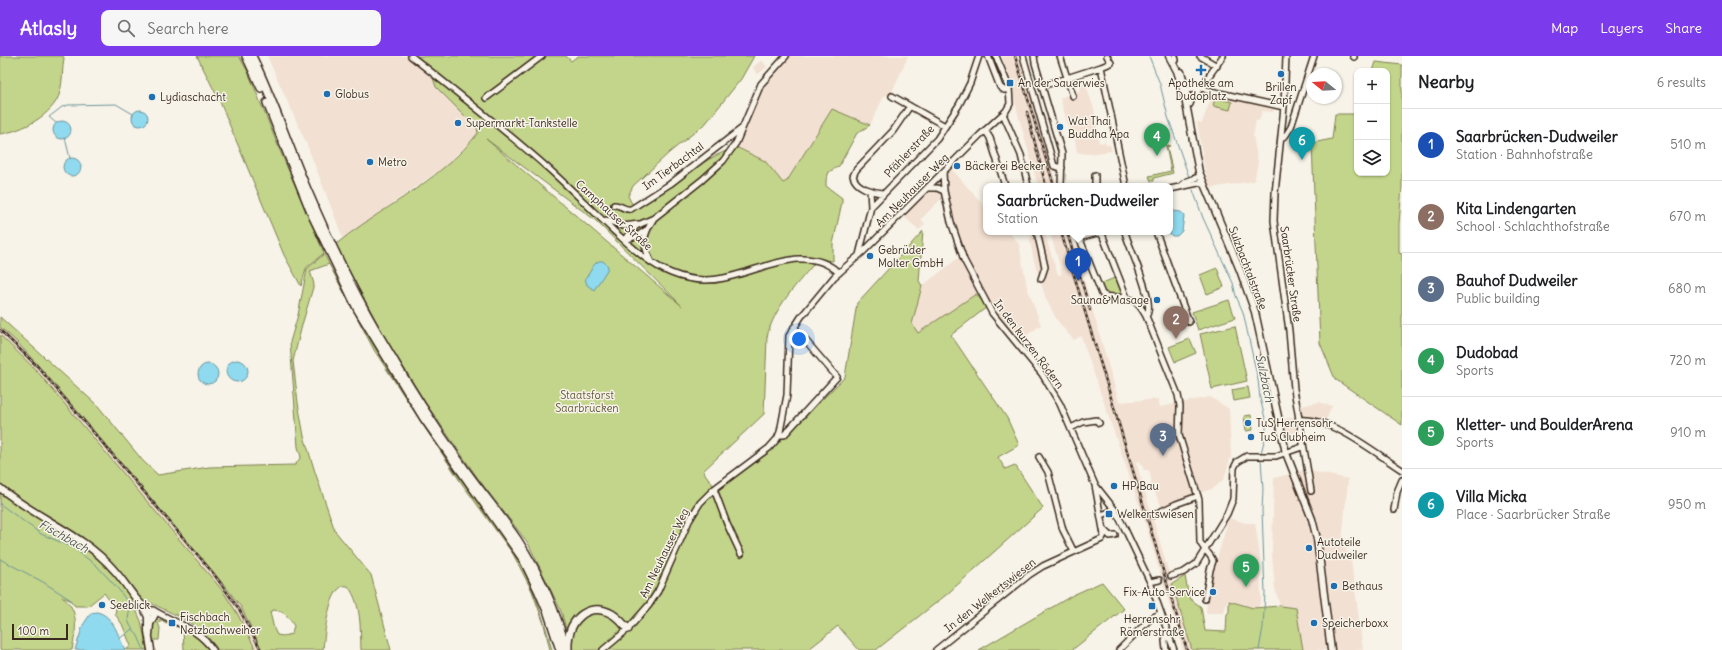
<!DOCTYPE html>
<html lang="en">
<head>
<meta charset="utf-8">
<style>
	:root { --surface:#fff; --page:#f6f6f6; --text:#202124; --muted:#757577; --line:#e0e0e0; --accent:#7c3aed }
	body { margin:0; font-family:Delius,sans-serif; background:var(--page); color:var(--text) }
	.controls { position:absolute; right:12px; top:12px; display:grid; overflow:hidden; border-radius:8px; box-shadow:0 1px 3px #0004 }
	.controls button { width:36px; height:36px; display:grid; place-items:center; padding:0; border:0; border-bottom:1px solid var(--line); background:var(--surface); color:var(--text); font:20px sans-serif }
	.compass { position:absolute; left:1306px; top:12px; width:36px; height:36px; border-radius:50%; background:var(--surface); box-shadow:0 1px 3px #0004; rotate:288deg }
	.scale { position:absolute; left:12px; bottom:10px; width:56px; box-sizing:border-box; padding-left:4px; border:2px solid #3b2a1e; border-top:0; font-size:11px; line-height:14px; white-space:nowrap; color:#3b2a1e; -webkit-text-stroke:3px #f7f3e8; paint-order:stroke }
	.you { position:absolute; left:799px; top:283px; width:14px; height:14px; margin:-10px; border:3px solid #fff; border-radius:50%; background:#1a73e8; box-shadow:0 0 0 6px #1a73e833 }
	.badge { display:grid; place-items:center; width:26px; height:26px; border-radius:50%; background:var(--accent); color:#fff; font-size:13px; font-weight:700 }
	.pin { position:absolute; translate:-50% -33px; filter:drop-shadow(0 1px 2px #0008) }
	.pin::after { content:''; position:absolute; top:21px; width:14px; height:12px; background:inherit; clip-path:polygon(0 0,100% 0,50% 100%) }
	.popup { position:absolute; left:983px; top:127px; width:190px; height:52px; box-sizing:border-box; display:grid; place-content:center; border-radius:8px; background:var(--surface); filter:drop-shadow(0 1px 3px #0005); font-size:13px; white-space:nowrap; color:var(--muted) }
	.popup b { font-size:15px; color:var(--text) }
	.popup::after { content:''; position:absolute; left:50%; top:100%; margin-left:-8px; border:8px solid transparent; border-top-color:var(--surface) }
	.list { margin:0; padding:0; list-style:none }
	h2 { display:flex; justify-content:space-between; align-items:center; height:52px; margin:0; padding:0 16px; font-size:17px }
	h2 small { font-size:13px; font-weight:400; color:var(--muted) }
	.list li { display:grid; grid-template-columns:26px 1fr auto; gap:12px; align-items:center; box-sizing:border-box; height:72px; padding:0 16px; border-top:1px solid var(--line) }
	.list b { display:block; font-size:15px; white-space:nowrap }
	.list p { margin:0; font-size:13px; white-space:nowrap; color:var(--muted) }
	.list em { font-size:13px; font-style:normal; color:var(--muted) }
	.icon { flex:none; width:22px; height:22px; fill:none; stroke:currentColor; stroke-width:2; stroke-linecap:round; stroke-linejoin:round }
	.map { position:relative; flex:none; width:1402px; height:594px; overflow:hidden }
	header { display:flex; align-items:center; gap:24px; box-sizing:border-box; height:56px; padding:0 20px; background:var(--accent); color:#fff }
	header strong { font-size:19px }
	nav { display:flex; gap:22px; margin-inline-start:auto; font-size:14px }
	.search { width:280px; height:36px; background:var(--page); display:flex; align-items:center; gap:10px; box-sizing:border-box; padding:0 14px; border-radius:8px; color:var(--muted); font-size:15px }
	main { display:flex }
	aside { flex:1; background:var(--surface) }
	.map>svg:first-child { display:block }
	.built { fill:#f2e0d2 }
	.green { fill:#c3d58a; stroke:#7f8054; fill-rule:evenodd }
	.water { fill:#8fdaef; stroke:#6d949b }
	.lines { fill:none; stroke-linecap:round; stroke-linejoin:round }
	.stream { stroke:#6d949b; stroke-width:1 }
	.minor-tunnel { stroke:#d1cbc0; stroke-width:5; stroke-dasharray:5 2.5; stroke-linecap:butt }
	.minor-casing { stroke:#3b2a1e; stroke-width:8 }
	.major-casing { stroke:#3b2a1e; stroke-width:9 }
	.highway-casing { stroke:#3b2a1e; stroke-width:10 }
	.minor { stroke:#f7f3e8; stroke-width:5 }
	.major { stroke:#f7f3e8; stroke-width:6 }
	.highway { stroke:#f7f3e8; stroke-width:7 }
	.rail-casing { stroke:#3b2a1e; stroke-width:2.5 }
	.rail { stroke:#f7f3e8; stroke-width:1; stroke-dasharray:3; stroke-linecap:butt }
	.poi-dot { fill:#1f6fb2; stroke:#f7f3e8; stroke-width:1.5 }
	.labels { text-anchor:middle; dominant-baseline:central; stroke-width:3; stroke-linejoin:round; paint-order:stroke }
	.poi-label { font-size:11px; fill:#3b2a1e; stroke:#f7f3e8; text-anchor:start }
	.street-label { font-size:11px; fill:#3b2a1e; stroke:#f7f3e8 }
	.park-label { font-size:11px; fill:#5d5539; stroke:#f7f3e8 }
	.water-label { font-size:12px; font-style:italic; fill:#505652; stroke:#f7f3e8 }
</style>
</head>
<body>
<header>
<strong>Atlasly</strong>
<div class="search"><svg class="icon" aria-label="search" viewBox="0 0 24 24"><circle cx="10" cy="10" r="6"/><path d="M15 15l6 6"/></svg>Search here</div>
<nav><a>Map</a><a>Layers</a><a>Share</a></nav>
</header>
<main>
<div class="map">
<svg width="1402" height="594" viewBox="0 0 1402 594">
	<rect width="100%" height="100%" fill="#f7f3e8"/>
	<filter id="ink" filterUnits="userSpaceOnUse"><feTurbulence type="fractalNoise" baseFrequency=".025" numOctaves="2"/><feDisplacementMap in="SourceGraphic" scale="8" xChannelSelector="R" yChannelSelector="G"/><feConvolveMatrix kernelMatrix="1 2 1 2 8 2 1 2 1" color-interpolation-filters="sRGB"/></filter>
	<g filter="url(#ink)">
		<path class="built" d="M267 0H415L430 13 477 72 478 77 447 109 343 182 307 89Z
			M790 0H908L891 38 884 40 870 69 832 53 787 125 783 127 758 101 736 91 761 36 769 21Z
			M1002 0H1017L1022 11 1057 130H1038Z
			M762 4 767 11 757 19 753 11Z
			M1085 26 1094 53 1099 87 1105 86 1106 89H1110L1112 95 1086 98 1077 96 1074 78 1071 79 1060 42 1081 34 1079 28Z
			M1212 39 1274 53 1273 56 1262 55 1259 65 1256 64 1253 80 1258 106 1254 125 1210 132 1204 110 1197 66 1202 67Z
			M949 110 986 152V176H1009L1019 188 1027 231 1041 269 1016 287 976 238 918 278 912 268 922 230 961 200 947 137 921 163 925 168 919 174 902 159Z
			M1031 176H1044L1058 219 1062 218 1050 176H1070L1119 346 1158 343 1160 351 1210 341 1229 353 1231 400 1224 423 1214 432 1162 451 1151 428V422L1149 414H1144L1140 405 1136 406 1192 594H1183L1145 466 1081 280 1074 284 1064 273 1057 264 1046 243 1034 205 1030 185Z
			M0 271 17 286 45 317 225 530 241 551 262 594H256L245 571 222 534 36 314 0 279Z
			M1318 346 1332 350 1325 366 1311 361 1300 362 1298 351Z
			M1294 361 1296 377 1287 379 1284 363Z
			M1305 414 1348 423 1342 486 1351 504 1363 594H1303L1296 552 1280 550 1275 532 1272 498 1274 422Z
			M1229 462 1245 467H1255L1260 501 1261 545 1257 553 1229 545H1227L1224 557H1206L1210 514 1217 503Z"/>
		<path class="green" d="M0 0H63L64 2C62 13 63 25 60 36 54 59 22 75 0 78Z
			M197 0H239L248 16 281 97 324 197 306 212 301 230 284 199 220 46Z
			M415 0H566L571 5 578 0H754L741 23 706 67 670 96 633 130 628 140 631 146 637 152C670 132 700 103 736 91L765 105 783 127 787 125 832 53 870 69 857 77 839 110 829 116 826 124V130L842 142V146L833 188V205L818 203C798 227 774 251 767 281L764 358 703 415 716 433 777 388 845 321 857 247 923 175 919 225 922 230 912 268 918 277 976 238 987 251 951 279 1007 362 1019 389 998 401 1005 413 1015 409 1043 452 946 539 876 594H859L838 570 809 593V594H572L561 555 528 487 479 424 425 346 386 283 335 189C371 159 413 139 448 108 459 99 469 88 478 77L477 72 436 31 430 13ZM486 83 595 164 682 250Z
			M1376 6 1402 9V131L1399 168V197L1402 198V369L1335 323 1320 287 1312 87 1332 83 1335 58H1357V117H1387V15H1369H1373Z
			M1215 42 1232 46 1230 54 1213 50Z
			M1165 85 1166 90 1169 89 1170 90 1167 91 1173 117 1154 122V125H1151L1149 120 1171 115Z
			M324 198C356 261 391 322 431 381 457 420 487 457 513 496 532 526 543 560 552 594H550L544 568 532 535 513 498 460 425 374 294 329 208 310 215 314 228 302 269 293 305 298 347 304 380 315 416 335 475 371 519 391 594H361C360 572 362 549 348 530 329 525 324 581 323 594H262L241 551 225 530 45 317 17 286 0 271V261L98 350 143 405 158 419 209 411 295 409 301 401 298 391 290 286 298 259 307 213ZM273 554C285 555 288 560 294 570L292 578 283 580 277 579 274 573 270 556Z
			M1217 212 1224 231 1207 238 1200 219Z
			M1117 221 1125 240 1109 239 1104 237 1100 228Z
			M1229 244 1235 262 1198 274 1192 256Z
			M1235 270 1247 325 1212 333 1200 278Z
			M0 279 36 314 222 534 237 557 256 594H218C199 566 176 560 147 545L137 556 141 565 147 594H126L131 590 122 568 115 558 116 553 104 537 88 550H75L70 544 62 541C80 554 76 574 72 594H0Z
			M1190 283 1196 297 1175 306 1169 291Z
			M1248 331 1250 342 1234 345 1232 334Z
			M1251 359 1253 374 1246 375 1244 360Z
			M1185 520 1189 542 1201 551 1205 575 1226 576 1227 558 1229 556V545L1253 552 1280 550 1296 552 1303 594H1192L1172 528Z
			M1102 526 1124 553 1072 594H979L1073 539Z
			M157 564C177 562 197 580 209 594H184L183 573 162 565 158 567 160 572 159 584H154C149 579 152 571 154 565Z"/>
		<path class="water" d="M132 62a8 8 0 1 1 16 0a8 8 0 1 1-16 0Z
			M53 74a9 9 0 1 1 18 0a9 9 0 1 1-18 0Z
			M63 111a9 9 0 1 1 18 0a9 9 0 1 1-18 0Z
			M1173 155 1181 156 1184 160 1182 175 1177 180H1172L1169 176H1170V156Z
			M599 205H603L608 210 607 214 594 234 587 229 585 222C591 217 592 208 599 205Z
			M226 315a11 11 0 1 1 22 0a11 11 0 1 1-22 0Z
			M198 318a10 10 0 1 1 20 0a10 10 0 1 1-20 0Z
			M97 556C114 560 118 580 125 594H75L83 569 91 557Z"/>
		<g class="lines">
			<path class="stream" d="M1149 0 1160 28 1168 61 1189 121
				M56 67 49 61 62 51 68 49 116 48 133 58
				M65 82 70 102
				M1193 134 1203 162 1233 227 1236 240 1243 256 1258 324 1260 342 1266 366V378L1261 397
				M0 448 41 478 72 491 97 510 119 534 130 550 128 564 130 569 138 580 144 594
				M0 503 43 526 71 544
				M119 583 132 573
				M1259 594 1263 571 1265 538 1262 454 1263 434 1261 403"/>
			<path class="minor-tunnel" d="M1159 524 1171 520"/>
			<g class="minor-casing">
				<path id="minor" d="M411 0C458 37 505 74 549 113 572 134 593 155 615 176 632 191 649 208 671 217 688 224 706 226 724 222 761 215 807 186 839 217
					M988 0 1000 31 1004 34H1009
					M1023 0 1054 110 1062 112
					M1034 0 1035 7 1062 98 1061 130
					M1060 0 1073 40
					M1175 0 1176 4
					M1200 0 1217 10
					M1286 0 1284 51 1275 137 1274 165 1289 275 1294 333 1311 435
					M1353 0 1354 1
					M1101 11 1126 130
					M1042 30 1101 11 1111 7 1107 0
					M1202 30 1206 34 1284 51
					M1185 38 1190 33 1202 30
					M892 40 945 70
					M486 42 542 0
					M1190 48 1193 40 1199 34 1223 0
					M1003 58 1021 99 1028 130
					M985 74 990 82 1005 130
					M1281 82 1286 79 1291 71 1314 0
					M1095 119V130
					M1181 130 1187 125 1201 120
					M928 132H937L944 135
					M1170 133 1203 126
					M883 137C873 136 856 132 853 120L856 114 893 75 910 50
					M614 149C621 148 624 155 631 153L670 128 741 73
					M871 151 937 83 959 49 970 27 979 0
					M606 164 623 170 639 168
					M1037 176 1045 211 1041 223
					M1077 176 1102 238C1106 241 1110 241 1115 241 1133 242 1137 244 1146 260L1178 339 1180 350 1179 379 1199 444 1200 486C1203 493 1210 497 1213 505L1210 514 1205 543
					M1125 176C1129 192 1157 249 1146 260
					M1156 176 1189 266
					M1079 182 1097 177 1102 178 1127 242
					M624 184 636 170 654 162 702 124 723 105 736 87 761 28 786 0
					M624 184 637 180 646 174
					M859 199 871 151 870 135
					M651 206C642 186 642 181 654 162
					M1298 364C1331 360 1375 397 1402 414
					M1071 372 1083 366 1096 364 1099 367
					M780 379H784L837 321 794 271
					M1039 401 1048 416 1063 474 1074 496
					M1096 430 1115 454 1124 471 1150 526 1174 594
					M714 433 727 468 741 498
					M1394 454 1397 436 1402 424
					M1101 459 1115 454
					M1153 459 1176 448 1198 440
					M1104 474 1110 480 1115 479
					M1171 520 1184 516 1196 508 1227 458 1233 443 1234 412 1237 406 1247 400H1276L1302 391
					M1150 526 1159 524
					M153 554C176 568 197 571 213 594
					M603 594 628 573 649 549 658 535 689 465 700 447 714 433 769 392 777 383 780 376 787 339 789 280 801 261 834 221 864 195 980 79 1006 55 1010 48 1009 31 996 0
					M936 594 1029 519 1043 510 1102 483 1104 479 1095 429 1060 348 1042 318 992 257 964 204 951 166 944 135 943 116
					M1119 594 1150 563 1161 557
					M1166 594 1165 585 1167 574"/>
			</g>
			<g class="major-casing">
				<path id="major" d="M1169 0 1177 15 1184 37 1199 116 1240 214 1255 256 1286 397 1312 463 1317 483 1331 594
					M1181 16 1187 36
					M0 432C36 462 83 478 114 514 128 529 136 549 155 558
					M144 552 148 561V575L151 594
					M149 579 150 568 155 558 154 556"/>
			</g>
			<g class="highway-casing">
				<path id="highway" d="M246 0 261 32
					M252 0C274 45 289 92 309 138 330 187 353 235 380 281 406 326 434 370 464 412 481 436 500 458 517 483 539 517 557 555 566 594
					M267 47 312 159 358 254 423 361 523 503 539 536 548 557 560 594
					M568 592C566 567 587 544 612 558 619 562 623 568 628 573"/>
			</g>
			<use href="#minor" class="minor"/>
			<use href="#major" class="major"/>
			<use href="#highway" class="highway"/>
			<g class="rail-casing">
				<path id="rail" d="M1015 0 1054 130
					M1027 56 1046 130
					M1061 176 1187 594
					M1067 176 1090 254
					M0 274 37 310 213 517 239 553 261 594"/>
			</g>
			<use href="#rail" class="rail"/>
		</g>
	</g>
	<g class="poi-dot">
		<path d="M1199 8h4v4h4v4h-4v4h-4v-4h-4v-4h4z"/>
		<circle cx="1281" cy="18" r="4"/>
		<rect x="1006" y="23" width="8" height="8" rx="2"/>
		<circle cx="327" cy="38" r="4"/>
		<circle cx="152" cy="41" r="4"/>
		<circle cx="458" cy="67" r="4"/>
		<circle cx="1060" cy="71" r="4"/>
		<circle cx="370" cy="106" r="4"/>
		<circle cx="957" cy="110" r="4"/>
		<circle cx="870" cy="200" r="4"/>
		<circle cx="1157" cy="244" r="4"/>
		<circle cx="1248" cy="367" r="4"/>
		<circle cx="1251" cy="381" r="4"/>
		<circle cx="1114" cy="430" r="4"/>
		<rect x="1105" y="454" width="8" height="8" rx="2"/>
		<circle cx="1309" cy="492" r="4"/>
		<circle cx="1334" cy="530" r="4"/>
		<circle cx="1213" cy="536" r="4"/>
		<circle cx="102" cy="549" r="4"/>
		<rect x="1148" y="546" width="8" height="8" rx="2"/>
		<rect x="168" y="563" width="8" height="8" rx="2"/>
		<circle cx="1314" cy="567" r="4"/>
	</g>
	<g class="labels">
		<g class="poi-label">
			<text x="1018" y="27">An der Sauerwies</text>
			<text x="1201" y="27" text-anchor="middle">Apotheke am<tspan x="1201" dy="13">Dudoplatz</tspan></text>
			<text x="1281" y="31" text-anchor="middle">Brillen<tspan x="1281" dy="13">Zapf</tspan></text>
			<text x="335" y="38">Globus</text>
			<text x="160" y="41">Lydiaschacht</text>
			<text x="1068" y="65">Wat Thai<tspan x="1068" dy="13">Buddha Apa</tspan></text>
			<text x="466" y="67">Supermarkt-Tankstelle</text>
			<text x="378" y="106">Metro</text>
			<text x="965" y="110">Bäckerei Becker</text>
			<text x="878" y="194">Gebrüder<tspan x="878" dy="13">Molter GmbH</tspan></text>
			<text x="1149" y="244" text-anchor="end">Sauna&amp;Masage</text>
			<text x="1256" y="367">TuS Herrensohr</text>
			<text x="1259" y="381">TuS Clubheim</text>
			<text x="1122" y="430">HP Bau</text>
			<text x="1117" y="458">Welkertswiesen</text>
			<text x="1317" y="486">Autoteile<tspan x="1317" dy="13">Dudweiler</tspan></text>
			<text x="1342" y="530">Bethaus</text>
			<text x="1205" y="536" text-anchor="end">Fix-Auto-Service</text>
			<text x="110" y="549">Seeblick</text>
			<text x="180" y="561">Fischbach<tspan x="180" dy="13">Netzbachweiher</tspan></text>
			<text x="1152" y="563" text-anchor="middle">Herrensohr<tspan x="1152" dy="13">Römerstraße</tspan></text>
			<text x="1322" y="567">Speicherboxx</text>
		</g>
		<g class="street-label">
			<text transform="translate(909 95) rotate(-47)">Pfählerstraße</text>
			<text transform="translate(673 110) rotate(-36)">Im Tierbachtal</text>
			<text transform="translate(912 134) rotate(-45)">Am Neuhauser Weg</text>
			<text transform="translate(614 159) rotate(42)">Camphauser Straße</text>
			<text transform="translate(1248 212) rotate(69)">Sulzbachtalstraße</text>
			<text transform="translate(1291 218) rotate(82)">Saarbrücker Straße</text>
			<text transform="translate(1029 288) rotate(53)">In den kurzen Rödern</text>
			<text transform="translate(664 497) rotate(-64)">Am Neuhauser Weg</text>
			<text transform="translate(990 539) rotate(-38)">In den Welkertswiesen</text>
		</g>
		<g class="park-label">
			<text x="587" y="339">Staatsforst<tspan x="587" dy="13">Saarbrücken</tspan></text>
		</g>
		<g class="water-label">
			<text transform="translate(1265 322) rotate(78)">Sulzbach</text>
			<text transform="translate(64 480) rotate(29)">Fischbach</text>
		</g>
	</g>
</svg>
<div class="controls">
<button>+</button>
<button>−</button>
<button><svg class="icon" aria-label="layers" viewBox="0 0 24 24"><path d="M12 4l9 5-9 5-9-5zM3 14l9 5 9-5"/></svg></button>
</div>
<svg class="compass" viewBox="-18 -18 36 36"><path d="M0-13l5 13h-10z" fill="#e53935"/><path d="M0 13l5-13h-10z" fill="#757577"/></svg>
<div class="scale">100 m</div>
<div class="you"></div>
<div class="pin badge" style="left:1078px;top:225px;background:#1a4fb4">1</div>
<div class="popup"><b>Saarbrücken-Dudweiler</b>Station</div>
<div class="pin badge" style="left:1176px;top:283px;background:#8d6e63">2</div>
<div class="pin badge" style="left:1163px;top:400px;background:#5c6f8a">3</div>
<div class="pin badge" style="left:1157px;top:100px;background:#2e9e5b">4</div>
<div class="pin badge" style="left:1246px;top:531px;background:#2e9e5b">5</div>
<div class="pin badge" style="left:1302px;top:104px;background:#0f9aa8">6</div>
</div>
<aside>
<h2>Nearby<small>6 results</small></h2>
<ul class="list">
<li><span class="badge" style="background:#1a4fb4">1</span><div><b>Saarbrücken-Dudweiler</b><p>Station · Bahnhofstraße</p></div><em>510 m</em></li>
<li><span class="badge" style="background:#8d6e63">2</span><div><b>Kita Lindengarten</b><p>School · Schlachthofstraße</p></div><em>670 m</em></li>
<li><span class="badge" style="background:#5c6f8a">3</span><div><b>Bauhof Dudweiler</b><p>Public building</p></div><em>680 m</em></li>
<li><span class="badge" style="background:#2e9e5b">4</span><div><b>Dudobad</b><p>Sports</p></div><em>720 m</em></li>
<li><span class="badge" style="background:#2e9e5b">5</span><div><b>Kletter- und BoulderArena</b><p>Sports</p></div><em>910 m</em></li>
<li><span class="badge" style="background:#0f9aa8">6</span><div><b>Villa Micka</b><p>Place · Saarbrücker Straße</p></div><em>950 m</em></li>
</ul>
</aside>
</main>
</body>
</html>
